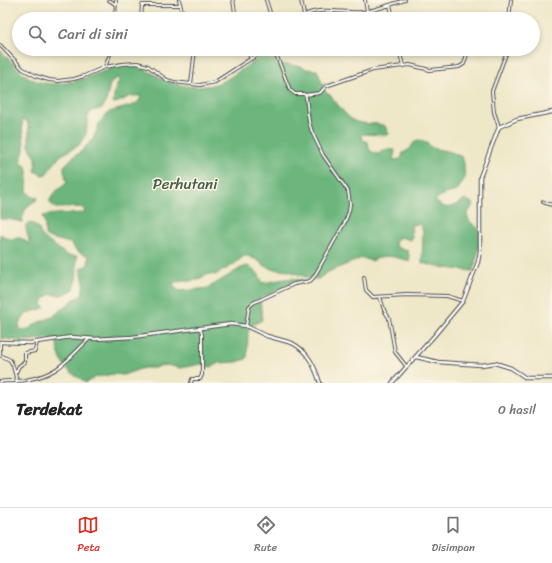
<!DOCTYPE html>
<html lang="id">
<head>
<meta charset="utf-8">
<style>
	:root { --surface:#fff; --page:#f2f2f2; --text:#222; --muted:#767676; --line:#e0e0e0; --accent:#d93025 }
	body { margin:0; font-family:Sriracha,sans-serif; background:var(--page); color:var(--text) }
	.list { margin:0; padding:0; list-style:none }
	h2 { display:flex; justify-content:space-between; align-items:center; height:52px; margin:0; padding:0 16px; font-size:17px }
	h2 small { font-size:13px; font-weight:400; color:var(--muted) }
	.icon { flex:none; width:22px; height:22px; fill:none; stroke:currentColor; stroke-width:2; stroke-linecap:round; stroke-linejoin:round }
	.map { position:relative; flex:none; width:552px; height:383px; overflow:hidden }
	.search { position:absolute; background:var(--surface); box-shadow:0 2px 6px #0003; left:12px; right:12px; top:12px; height:44px; display:flex; align-items:center; gap:10px; box-sizing:border-box; padding:0 14px; border-radius:22px; color:var(--muted); font-size:15px }
	.sheet { height:124px; background:var(--surface) }
	nav { display:flex; justify-content:space-around; align-items:center; box-sizing:border-box; height:56px; border-top:1px solid var(--line); background:var(--surface); font-size:11px; color:var(--muted) }
	nav a { display:grid; justify-items:center; gap:2px }
	nav .on { color:var(--accent) }
	.map>svg:first-child { display:block }
	.forest { fill:#6cb67e; stroke:#4c7054 }
	.lines { fill:none; stroke-linecap:round; stroke-linejoin:round }
	.minor-casing { stroke:#484743; stroke-width:4 }
	.tertiary-casing { stroke:#484743; stroke-width:4.5 }
	.minor { stroke:#fff; stroke-width:2 }
	.tertiary { stroke:#fff; stroke-width:2.5 }
	.labels { text-anchor:middle; dominant-baseline:central; stroke-width:3; stroke-linejoin:round; paint-order:stroke }
	.park-label { font-size:15px; fill:#465e4b; stroke:#fcf5e5 }
</style>
</head>
<body>
<div class="map">
<svg width="552" height="383" viewBox="0 0 552 383">
	<rect width="100%" height="100%" fill="#fcf5e5"/>
	<filter id="ink" filterUnits="userSpaceOnUse"><feTurbulence type="fractalNoise" baseFrequency=".025" numOctaves="2"/><feDisplacementMap in="SourceGraphic" scale="8" xChannelSelector="R" yChannelSelector="G"/><feConvolveMatrix kernelMatrix="1 2 1 2 8 2 1 2 1" color-interpolation-filters="sRGB"/></filter>
	<filter id="wash" filterUnits="userSpaceOnUse"><feTurbulence type="fractalNoise" baseFrequency=".012" numOctaves="4" result="noise"/><feDisplacementMap in="SourceGraphic" scale="16" xChannelSelector="R" yChannelSelector="G"/><feGaussianBlur stdDeviation="0.9" result="paint"/><feColorMatrix in="noise" values="0 0 0 0 0 0 0 0 0 0 0 0 0 0 0 0 0 1.4 0 .05"/><feComposite in="paint" operator="in"/></filter>
	<g filter="url(#wash)">
		<rect width="100%" height="100%" fill="#eee7c8"/>
		<path class="forest" d="M270 49H273L278 64 301 66 306 69 317 70 326 93 330 95C336 102 348 120 357 122 366 125 376 122 385 126L389 134 387 135 360 134 363 140 368 142 369 149C371 152 376 154 380 154L382 150H395L393 160 401 159 403 153 410 149 415 141 420 140 426 142 432 148 451 152 462 157 464 163V169L465 178 457 191 444 194 435 200C445 212 454 207 465 199L472 203 473 205 467 215 469 221 480 230 479 248 473 271 445 268 422 263 423 231 420 224 411 225 412 239 410 240 401 237 396 240 395 244 398 248 408 251 410 261C395 257 386 253 372 261L362 258 328 272 318 279 308 278 289 271 272 269 261 264V262L248 256H244L233 265 215 275 209 274 196 280 190 281 174 282 173 284 176 289 180 291 208 288 241 268 247 266C255 269 261 275 262 283L292 278 306 281C290 283 275 292 260 298L262 320 252 325 248 331 247 358 246 359 237 362 219 363 211 367 201 364 180 368 167 365 160 366 154 368H143L123 375 114 374 96 377 85 383C80 376 77 378 73 374 59 362 59 355 56 338L21 341 1 338 0 234 9 239 21 238 29 244C30 237 25 232 26 225L28 223C40 224 37 230 43 237 45 239 65 254 67 255 70 256 74 256 77 256 76 268 78 278 74 289 71 291 65 294 62 295 51 296 53 291 43 300L42 304 45 308 27 313 19 324 20 330 29 329 37 323 52 317 76 298 82 296 84 282 80 269 88 265 89 256 77 251 70 243 46 237 45 235V224L43 218V216C54 213 73 214 85 213L84 209 81 207 56 208 49 202 55 192 67 183 64 170V166L72 158 82 151 85 147 93 139 97 130 99 123 109 112 131 106 137 103 141 98 140 96C126 94 125 102 113 103L115 89 119 81V79L117 78C109 83 109 87 108 95 107 99 104 104 103 108L92 111 88 116 86 134 79 145 60 156 46 174 42 175 35 171 36 158 29 146V129L27 121 23 120C20 127 25 140 24 149 24 153 21 157 21 161L27 168 28 172 27 192 34 198 38 197 37 200C27 205 23 211 22 222L8 219H0V50C9 59 22 75 34 80 51 87 72 83 88 77 100 73 113 67 126 66 141 65 152 74 166 80 181 87 200 89 216 84 231 79 256 59 270 49Z"/>
	</g>
	<g filter="url(#ink)">
		<g class="lines">
			<g class="minor-casing">
				<path id="minor" d="M109 0 115 4
					M179 0 184 19
					M233 0 236 19
					M266 0 272 19
					M301 0 304 15
					M365 0 367 11
					M390 5 393 19
					M115 19 116 0
					M141 19 142 5H180
					M299 19C316 4 342 14 363 12 377 10 392 4 405 0
					M509 19 511 0
					M0 45 23 69 36 76 49 80 58 81 74 79 84 76 105 67 122 64 137 63 148 66 167 80 174 82 200 85 215 82 266 49
					M247 49 251 59
					M399 49 403 66
					M163 50 164 49
					M105 67 112 49
					M191 84 195 49
					M305 95 320 93 326 86 373 70 410 65 430 70 459 67 464 64 467 54 473 49
					M499 127 494 112 492 91 506 54V49
					M543 202 552 205
					M364 277 366 290 373 297 407 295 447 296 463 301
					M380 297 384 310 389 318 395 352 406 366
					M246 326 249 307 253 303 294 284 310 281 314 277 345 222 349 211 350 204 348 191 323 155 312 132 309 122 306 97 304 94H295L290 90 274 49
					M0 342V355L10 360 13 366 17 381
					M16 372 19 366 25 362V353L35 351 37 342
					M0 382C8 380 17 382 25 380 58 375 66 361 89 339
					M191 383 192 379H200L202 375V335L201 330 198 328"/>
			</g>
			<g class="tertiary-casing">
				<path id="tertiary" d="M0 342 30 343 71 337 95 339 132 337 231 324 246 326 267 336 292 343C308 351 315 367 320 383
					M416 357 438 362 481 365 495 363 511 368 526 378H552
					M392 383 434 336 463 301 478 262 480 251V177L499 127 517 119 552 112"/>
			</g>
			<use href="#minor" class="minor"/>
			<use href="#tertiary" class="tertiary"/>
		</g>
	</g>
	<g class="labels">
		<g class="park-label">
			<text x="185" y="184">Perhutani</text>
		</g>
	</g>
</svg>
<div class="search"><svg class="icon" aria-label="search" viewBox="0 0 24 24"><circle cx="10" cy="10" r="6"/><path d="M15 15l6 6"/></svg>Cari di sini</div>
</div>
<section class="sheet">
<h2>Terdekat<small>0 hasil</small></h2>
<ul class="list">
</ul>
</section>
<nav>
<a class="on"><svg class="icon" aria-label="map" viewBox="0 0 24 24"><path d="M3 6l6-2 6 2 6-2v14l-6 2-6-2-6 2zM9 4v14M15 6v14"/></svg>Peta</a>
<a><svg class="icon" aria-label="directions" viewBox="0 0 24 24"><path d="M12 3l9 9-9 9-9-9zM9 14v-3h6M13 9l2 2-2 2"/></svg>Rute</a>
<a><svg class="icon" aria-label="saved" viewBox="0 0 24 24"><path d="M7 4h10v16l-5-4-5 4z"/></svg>Disimpan</a>
</nav>
</body>
</html>
